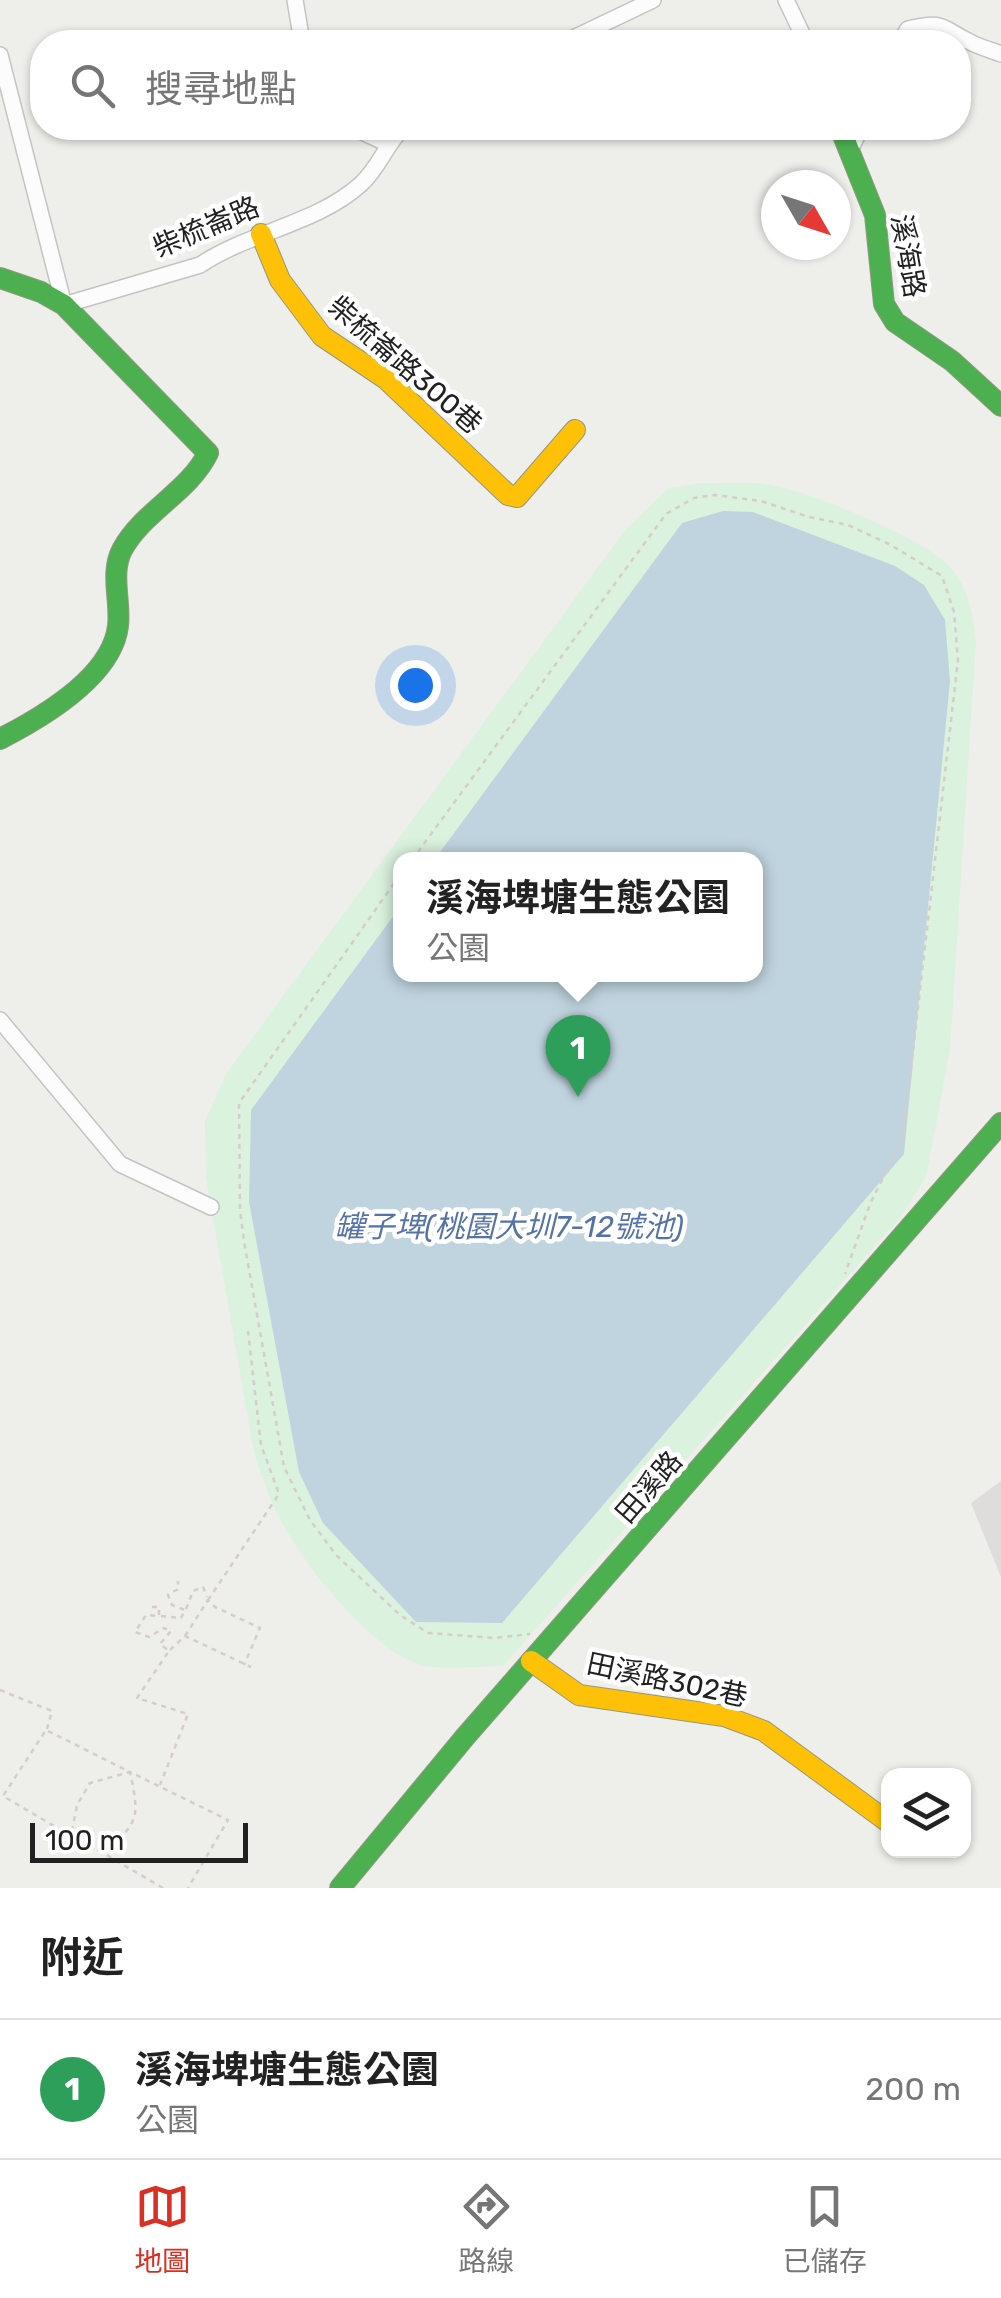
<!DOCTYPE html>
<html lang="zh-TW">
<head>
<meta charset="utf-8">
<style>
	:root { --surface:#fff; --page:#f2f2f2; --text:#222; --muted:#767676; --line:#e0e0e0; --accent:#d93025 }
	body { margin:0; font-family:Rubik,"Noto Sans TC",sans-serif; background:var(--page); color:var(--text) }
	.controls { position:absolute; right:30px; bottom:30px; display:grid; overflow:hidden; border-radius:20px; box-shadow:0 2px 8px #0004 }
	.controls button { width:90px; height:90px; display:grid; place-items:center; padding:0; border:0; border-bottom:2px solid var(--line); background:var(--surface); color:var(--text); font:50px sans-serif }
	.compass { position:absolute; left:761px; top:170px; width:90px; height:90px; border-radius:50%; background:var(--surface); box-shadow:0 2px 8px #0004; rotate:129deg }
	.scale { position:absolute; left:30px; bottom:25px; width:218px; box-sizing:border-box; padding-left:10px; border:5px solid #212121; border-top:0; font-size:28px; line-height:35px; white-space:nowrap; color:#212121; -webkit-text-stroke:8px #fff; paint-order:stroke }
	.you { position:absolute; left:415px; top:685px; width:35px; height:35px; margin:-25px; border:8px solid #fff; border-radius:50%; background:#1a73e8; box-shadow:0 0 0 15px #1a73e833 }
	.badge { display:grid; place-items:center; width:65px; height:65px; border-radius:50%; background:var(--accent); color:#fff; font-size:32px; font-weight:700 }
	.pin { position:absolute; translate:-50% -82px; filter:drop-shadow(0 2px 5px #0008) }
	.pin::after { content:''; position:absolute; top:52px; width:35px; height:30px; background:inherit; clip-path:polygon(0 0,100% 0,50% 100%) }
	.popup { position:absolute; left:393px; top:852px; width:370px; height:130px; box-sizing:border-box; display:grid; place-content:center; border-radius:20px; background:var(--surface); filter:drop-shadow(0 2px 8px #0005); font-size:32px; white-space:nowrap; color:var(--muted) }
	.popup b { font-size:38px; color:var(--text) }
	.popup::after { content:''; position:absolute; left:50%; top:100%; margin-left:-20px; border:20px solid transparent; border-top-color:var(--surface) }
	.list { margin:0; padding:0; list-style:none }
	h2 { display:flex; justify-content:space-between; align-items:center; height:130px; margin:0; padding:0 40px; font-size:42px }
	h2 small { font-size:32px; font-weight:400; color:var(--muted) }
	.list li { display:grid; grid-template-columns:65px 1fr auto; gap:30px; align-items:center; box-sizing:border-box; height:140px; padding:0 40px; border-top:2px solid var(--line) }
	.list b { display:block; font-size:38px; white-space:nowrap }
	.list p { margin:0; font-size:32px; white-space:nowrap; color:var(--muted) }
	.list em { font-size:32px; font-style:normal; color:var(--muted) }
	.icon { flex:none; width:55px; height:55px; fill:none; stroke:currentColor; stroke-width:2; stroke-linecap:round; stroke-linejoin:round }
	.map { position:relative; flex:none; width:1001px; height:1888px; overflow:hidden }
	.search { position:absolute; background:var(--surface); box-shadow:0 2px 8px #0004; left:30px; right:30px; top:30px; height:110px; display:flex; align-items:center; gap:25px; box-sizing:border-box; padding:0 35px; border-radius:40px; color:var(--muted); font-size:38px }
	.sheet { height:270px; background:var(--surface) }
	nav { display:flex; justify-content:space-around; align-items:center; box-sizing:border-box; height:140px; border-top:2px solid var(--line); background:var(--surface); font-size:28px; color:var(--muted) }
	nav a { display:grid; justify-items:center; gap:5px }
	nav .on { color:var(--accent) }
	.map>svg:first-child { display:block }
	.residential { fill:#dedddb }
	.park { fill:#dbf2de; fill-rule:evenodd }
	.water { fill:#c0d4df }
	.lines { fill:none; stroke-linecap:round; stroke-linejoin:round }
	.street-casing { stroke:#c4c4c2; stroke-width:18 }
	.fast-casing { stroke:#939883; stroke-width:22 }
	.slow-casing { stroke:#939883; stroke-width:22 }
	.path { stroke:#d6cdca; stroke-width:2.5; stroke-dasharray:5 5; stroke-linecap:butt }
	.street { stroke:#fcfcfc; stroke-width:15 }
	.fast { stroke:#4caf50; stroke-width:20 }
	.slow { stroke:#ffc107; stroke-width:20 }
	.labels { text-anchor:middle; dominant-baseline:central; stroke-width:9; stroke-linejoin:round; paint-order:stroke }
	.street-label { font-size:28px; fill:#212121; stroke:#fff }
	.water-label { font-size:30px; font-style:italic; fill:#5573a9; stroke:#fff }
</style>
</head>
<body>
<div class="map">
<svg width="1001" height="1888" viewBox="0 0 1001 1888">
	<rect width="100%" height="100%" fill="#eeeeea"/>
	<path class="residential" d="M1001 1481V1577L971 1503Z"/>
	<path class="park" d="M702 483C724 484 749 481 771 485 811 492 917 536 946 563 967 582 973 613 976 640L950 1050 926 1177 899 1219 503 1666C481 1666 437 1671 418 1664 368 1646 304 1565 280 1519 269 1497 261 1476 254 1453L206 1178 205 1121 226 1074 626 529 669 488ZM400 860H756V974H400Z"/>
	<path class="water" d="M723 511 753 512 895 566 924 585 945 620 950 681 904 1154 502 1623 416 1622 323 1523 299 1472 249 1202 251 1110 400 907V974H756V860L435 859 682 523Z"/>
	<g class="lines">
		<g class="street-casing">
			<path id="street" d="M295 0 302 42
				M786 0 806 42
				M565 42 653 0
				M900 42 908 29C945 20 941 28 970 42 979 47 991 50 1001 54
				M0 55 64 305 200 265C249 232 317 224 361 184 379 168 386 144 403 128
				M354 128 388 144
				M849 152 861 128
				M0 1020 120 1164 211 1207"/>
		</g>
		<g class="fast-casing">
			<path id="fast" d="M840 128 875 215 884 304 895 322 952 361 1001 406
				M0 278 41 292 64 305 208 453C189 492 143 511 122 550 110 573 121 602 118 626 112 677 41 718 0 739
				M340 1888 465 1737 1001 1123"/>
		</g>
		<g class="slow-casing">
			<path id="slow" d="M261 234 280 280 322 336 386 379 508 495 517 497 575 430
				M531 1661 579 1695 724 1716 764 1731 888 1822"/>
		</g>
		<path class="path" d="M412 860 666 514 694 498 715 495 761 501 809 517 848 525 889 544 942 576 954 612 958 660 903 1138 870 1204 845 1274
			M400 875 239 1103 240 1210 244 1241 284 1467 310 1520 336 1555 400 1615 428 1633 494 1638 530 1634
			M208 1600 279 1494 261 1445 248 1331
			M152 1607H159V1616L146 1615 135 1632 149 1637 164 1628 171 1631 160 1644 169 1651 137 1698 188 1714 160 1785
			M186 1609 193 1591 203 1587 207 1597
			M161 1616 181 1618 185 1610 172 1605 168 1595 178 1589V1581
			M185 1636 208 1600 215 1607 260 1628 244 1665
			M170 1650 185 1636 251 1667
			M0 1690 52 1711 47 1729
			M71 1836 3 1796 46 1730 130 1772 90 1783 77 1805 71 1836 103 1853
			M163 1888 103 1853C139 1822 140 1819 130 1772L228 1820 188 1888"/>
		<use href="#street" class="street"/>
		<use href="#fast" class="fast"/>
		<use href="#slow" class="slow"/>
	</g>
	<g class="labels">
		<g class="street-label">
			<text transform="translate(206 227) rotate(-23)">柴梳崙路</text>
			<text transform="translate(908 256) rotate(80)">溪海路</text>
			<text transform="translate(405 365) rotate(41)">柴梳崙路300巷</text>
			<text transform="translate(649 1487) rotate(-49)">田溪路</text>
			<text transform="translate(667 1680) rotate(12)">田溪路302巷</text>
		</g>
		<g class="water-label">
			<text x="509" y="1227">罐子埤(桃園大圳7-12號池)</text>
		</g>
	</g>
</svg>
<div class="controls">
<button><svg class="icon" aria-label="layers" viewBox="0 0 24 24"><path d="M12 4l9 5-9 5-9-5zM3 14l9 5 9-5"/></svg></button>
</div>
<svg class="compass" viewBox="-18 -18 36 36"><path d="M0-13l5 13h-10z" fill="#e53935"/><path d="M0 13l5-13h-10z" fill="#767676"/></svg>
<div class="scale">100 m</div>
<div class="you"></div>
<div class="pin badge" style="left:578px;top:1097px;background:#2e9e5b">1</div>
<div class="popup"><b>溪海埤塘生態公園</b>公園</div>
<div class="search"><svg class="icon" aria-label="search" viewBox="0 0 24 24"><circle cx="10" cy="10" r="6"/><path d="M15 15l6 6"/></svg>搜尋地點</div>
</div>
<section class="sheet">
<h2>附近<small></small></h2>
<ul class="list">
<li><span class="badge" style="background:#2e9e5b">1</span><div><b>溪海埤塘生態公園</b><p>公園</p></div><em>200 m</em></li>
</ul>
</section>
<nav>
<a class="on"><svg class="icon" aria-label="map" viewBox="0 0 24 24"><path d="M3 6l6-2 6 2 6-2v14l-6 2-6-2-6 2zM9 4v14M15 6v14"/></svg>地圖</a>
<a><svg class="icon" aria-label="directions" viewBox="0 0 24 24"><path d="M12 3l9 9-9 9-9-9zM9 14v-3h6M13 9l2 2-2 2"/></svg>路線</a>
<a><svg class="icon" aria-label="saved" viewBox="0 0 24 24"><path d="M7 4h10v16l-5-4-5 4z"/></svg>已儲存</a>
</nav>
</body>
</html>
